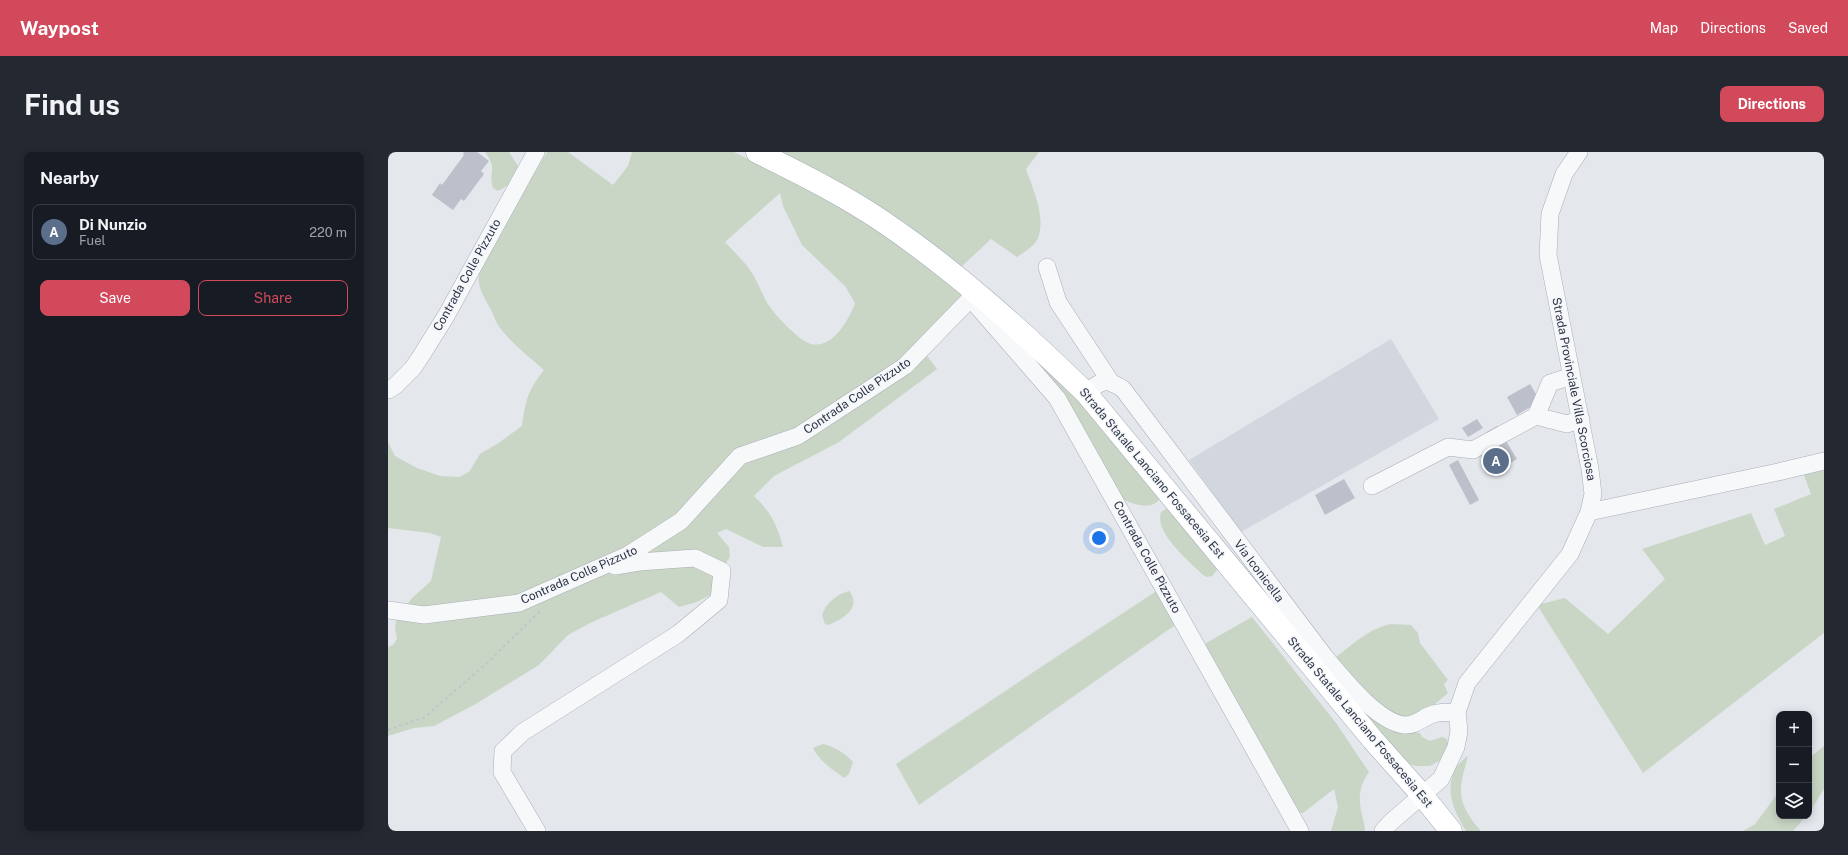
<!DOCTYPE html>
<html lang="en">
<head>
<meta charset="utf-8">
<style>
	:root { --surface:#171b24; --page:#242831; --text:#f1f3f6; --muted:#9ea1a6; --line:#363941; --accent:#d1495b }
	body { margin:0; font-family:"Public Sans",sans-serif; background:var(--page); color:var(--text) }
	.controls { position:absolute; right:12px; bottom:12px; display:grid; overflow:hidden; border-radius:8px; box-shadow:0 2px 10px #0003 }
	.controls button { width:36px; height:36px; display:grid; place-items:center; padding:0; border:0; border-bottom:1px solid var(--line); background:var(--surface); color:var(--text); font:20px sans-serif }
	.you { position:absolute; left:711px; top:386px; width:14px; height:14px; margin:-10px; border:3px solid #fff; border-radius:50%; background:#1a73e8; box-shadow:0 0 0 6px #1a73e833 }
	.badge { display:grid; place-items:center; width:26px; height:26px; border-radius:50%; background:var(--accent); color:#fff; font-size:13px; font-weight:700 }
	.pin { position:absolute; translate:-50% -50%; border:2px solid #fff; box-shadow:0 1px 4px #0006 }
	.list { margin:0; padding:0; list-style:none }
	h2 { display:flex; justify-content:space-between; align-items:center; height:52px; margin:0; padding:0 16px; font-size:17px }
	h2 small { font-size:13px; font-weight:400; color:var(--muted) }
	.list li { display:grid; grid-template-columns:26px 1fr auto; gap:12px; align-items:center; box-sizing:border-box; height:56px; margin:0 8px 8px; padding:0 8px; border:1px solid var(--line); border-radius:8px }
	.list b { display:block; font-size:15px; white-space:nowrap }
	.list p { margin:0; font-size:13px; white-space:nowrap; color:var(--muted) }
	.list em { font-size:13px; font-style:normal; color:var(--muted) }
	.actions { display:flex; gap:8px; padding:12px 16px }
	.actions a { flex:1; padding:9px 0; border:1px solid var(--accent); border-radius:8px; text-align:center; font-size:14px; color:var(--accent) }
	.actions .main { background:var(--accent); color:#fff }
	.icon { flex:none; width:22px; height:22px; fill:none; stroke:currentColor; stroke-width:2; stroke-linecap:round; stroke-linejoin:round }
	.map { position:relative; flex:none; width:1436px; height:679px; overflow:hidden; border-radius:8px }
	header { display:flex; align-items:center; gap:24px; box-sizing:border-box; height:56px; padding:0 20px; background:var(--accent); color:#fff }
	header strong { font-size:19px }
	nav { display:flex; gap:22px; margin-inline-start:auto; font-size:14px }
	.intro { display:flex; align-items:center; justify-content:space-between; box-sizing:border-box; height:96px; padding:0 24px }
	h1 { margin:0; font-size:28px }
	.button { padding:10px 18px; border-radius:8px; background:var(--accent); color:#fff; font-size:14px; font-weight:700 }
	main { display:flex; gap:24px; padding:0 24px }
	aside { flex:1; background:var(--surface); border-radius:8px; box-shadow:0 2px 10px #0003 }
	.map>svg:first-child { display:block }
	.built { fill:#d2d6de }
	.green { fill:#c9d6c5; fill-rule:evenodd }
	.building { fill:#bbc0ca }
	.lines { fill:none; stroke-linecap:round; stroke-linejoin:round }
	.minor-casing { stroke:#a9aeb7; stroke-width:18 }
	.major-casing { stroke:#a3abb8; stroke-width:23 }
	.path { stroke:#c2c5cb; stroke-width:2; stroke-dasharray:3 3; stroke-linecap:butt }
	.minor { stroke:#f7f8fa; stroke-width:17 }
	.major { stroke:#fff; stroke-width:22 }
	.labels { text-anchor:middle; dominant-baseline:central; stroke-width:3; stroke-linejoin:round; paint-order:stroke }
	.street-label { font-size:12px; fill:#2b3445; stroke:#f4f6f9 }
</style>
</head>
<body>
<header>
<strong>Waypost</strong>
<nav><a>Map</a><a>Directions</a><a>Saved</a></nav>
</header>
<div class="intro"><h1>Find us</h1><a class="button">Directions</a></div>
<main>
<aside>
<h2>Nearby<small></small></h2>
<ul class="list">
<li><span class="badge" style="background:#5c6f8a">A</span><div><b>Di Nunzio</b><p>Fuel</p></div><em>220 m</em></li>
</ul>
<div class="actions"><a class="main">Save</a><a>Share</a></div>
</aside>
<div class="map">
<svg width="1436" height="679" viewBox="0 0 1436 679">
	<rect width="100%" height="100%" fill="#e4e7ec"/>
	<path class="built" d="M1003 187 1051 267 853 380 801 308Z"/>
	<path class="green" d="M97 0H121L130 14C127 27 122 33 110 39L105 36C100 19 110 17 97 0Z
		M159 0H180L225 33 240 14 244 0H346L426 40 474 68 513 94 574 142 537 201 549 217 451 290 386 324 366 344C383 360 389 373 395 395H375L338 377 329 381 341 395 342 405 332 420 329 432 322 443 309 450 291 455 273 440 202 471 180 483 151 513 86 553 46 574 26 576 0 584V495L5 493 9 487 7 477 8 469 23 447 43 429 53 385 42 381 0 376V290L7 304 29 316 52 324 71 325 81 320 92 302 109 292 134 274C138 247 139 240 156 218 143 207 119 187 110 173 107 168 105 161 102 156 92 138 87 131 94 110ZM392 41 395 54 414 93 457 134 467 151C461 168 443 200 420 191 408 185 390 166 382 155 374 144 370 129 362 118 355 108 345 99 337 90Z
		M388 0H651L638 17C645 38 658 64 650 86 647 94 636 100 629 105L603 87 572 116Z
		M621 176 671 221 767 337 771 348C762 359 744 351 733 347Z
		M1436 312V481L1255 621 1149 453 1177 446 1220 482 1277 427 1254 397 1363 361 1377 393 1397 384 1386 357 1423 342 1414 318Z
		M778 357 783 358 825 410 829 418 824 424 819 425 815 423C801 409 766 381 773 360Z
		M770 438 790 471 531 653 508 612 656 513Z
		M461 439C475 455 453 469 439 473L437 472 434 463C438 451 449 442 461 439Z
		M864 465 948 571 981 620C971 634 970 646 974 663 975 668 977 674 977 679H943L950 655 946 637 915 661 908 660 813 494Z
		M1003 472 1023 473 1030 481 1032 491 1060 528 1056 532 1060 541 1034 563 1017 568 987 553 947 506C965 492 980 477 1003 472Z
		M959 540 1020 580 1032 581 1034 585 1042 589 1054 585 1059 587 1060 593 1051 609 1042 614H1028L1020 612 1007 600Z
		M435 592C447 595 457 601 465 610L461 622 456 626C444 617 432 610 425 596Z
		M1436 594V637L1421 661V606Z
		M1080 603C1078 613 1073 626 1073 637 1072 653 1083 668 1093 679H1078C1067 660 1057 642 1066 620 1068 613 1076 608 1080 603Z
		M1391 640V664H1418L1405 679H1355L1367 672Z"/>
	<path class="building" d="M76 0H89L101 9 93 19 96 22 76 49 73 47 65 58 44 43 52 31 54 33 76 3 75 2Z
		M1142 232 1152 249 1129 263 1119 245Z
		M1089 267 1095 276 1080 285 1074 276Z
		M1109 274 1129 307 1104 322 1092 302 1105 294 1097 281Z
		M1070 308 1091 348 1082 353 1061 313Z
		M956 327 967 346 937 363 927 343Z"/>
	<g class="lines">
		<g class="minor-casing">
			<path id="minor" d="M659 115 670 150 722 229
				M583 147 669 246 912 679
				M0 238 7 234 25 216 33 204 58 164 148 0
				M698 241C714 228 717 226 735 237L937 505C954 525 989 570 1016 573 1028 574 1035 565 1045 562 1052 560 1062 560 1069 560
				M1148 264 1179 272 1193 267
				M984 334 1060 295 1085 298 1148 264 1162 231 1184 224
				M1201 360 1390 320 1436 309
				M0 458 36 463 131 451 240 403 293 369 352 304 410 284 517 214 582 147
				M149 679 114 620 115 599 135 580 290 482 331 448 334 419 307 406 251 410 227 414
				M995 679 1003 670 1053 627 1068 595 1071 579 1069 560 1079 531 1182 402 1201 360 1205 342 1202 317 1160 103 1162 62 1176 22 1191 0"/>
		</g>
		<g class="major-casing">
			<path id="major" d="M369 0C411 21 454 42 494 69 568 119 634 179 698 241L985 588 1034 643 1063 679"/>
		</g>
		<path class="path" d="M0 578 37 565 100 510 153 458"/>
		<use href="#minor" class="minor"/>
		<use href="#major" class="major"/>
	</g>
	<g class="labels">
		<g class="street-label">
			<text transform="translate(79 123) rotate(-61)">Contrada Colle Pizzuto</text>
			<text transform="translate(1186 237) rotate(79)">Strada Provinciale Villa Scorciosa</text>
			<text transform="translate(469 244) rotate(-34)">Contrada Colle Pizzuto</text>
			<text transform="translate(764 321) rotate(50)">Strada Statale Lanciano Fossacesia Est</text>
			<text transform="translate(759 405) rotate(61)">Contrada Colle Pizzuto</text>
			<text transform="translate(871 419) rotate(53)">Via Iconicella</text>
			<text transform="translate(191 423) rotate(-24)">Contrada Colle Pizzuto</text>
			<text transform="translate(972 570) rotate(50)">Strada Statale Lanciano Fossacesia Est</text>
		</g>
	</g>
</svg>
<div class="controls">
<button>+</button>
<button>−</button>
<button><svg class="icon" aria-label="layers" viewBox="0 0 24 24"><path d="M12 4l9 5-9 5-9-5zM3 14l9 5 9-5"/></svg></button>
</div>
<div class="you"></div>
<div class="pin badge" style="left:1108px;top:309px;background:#5c6f8a">A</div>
</div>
</main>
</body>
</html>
